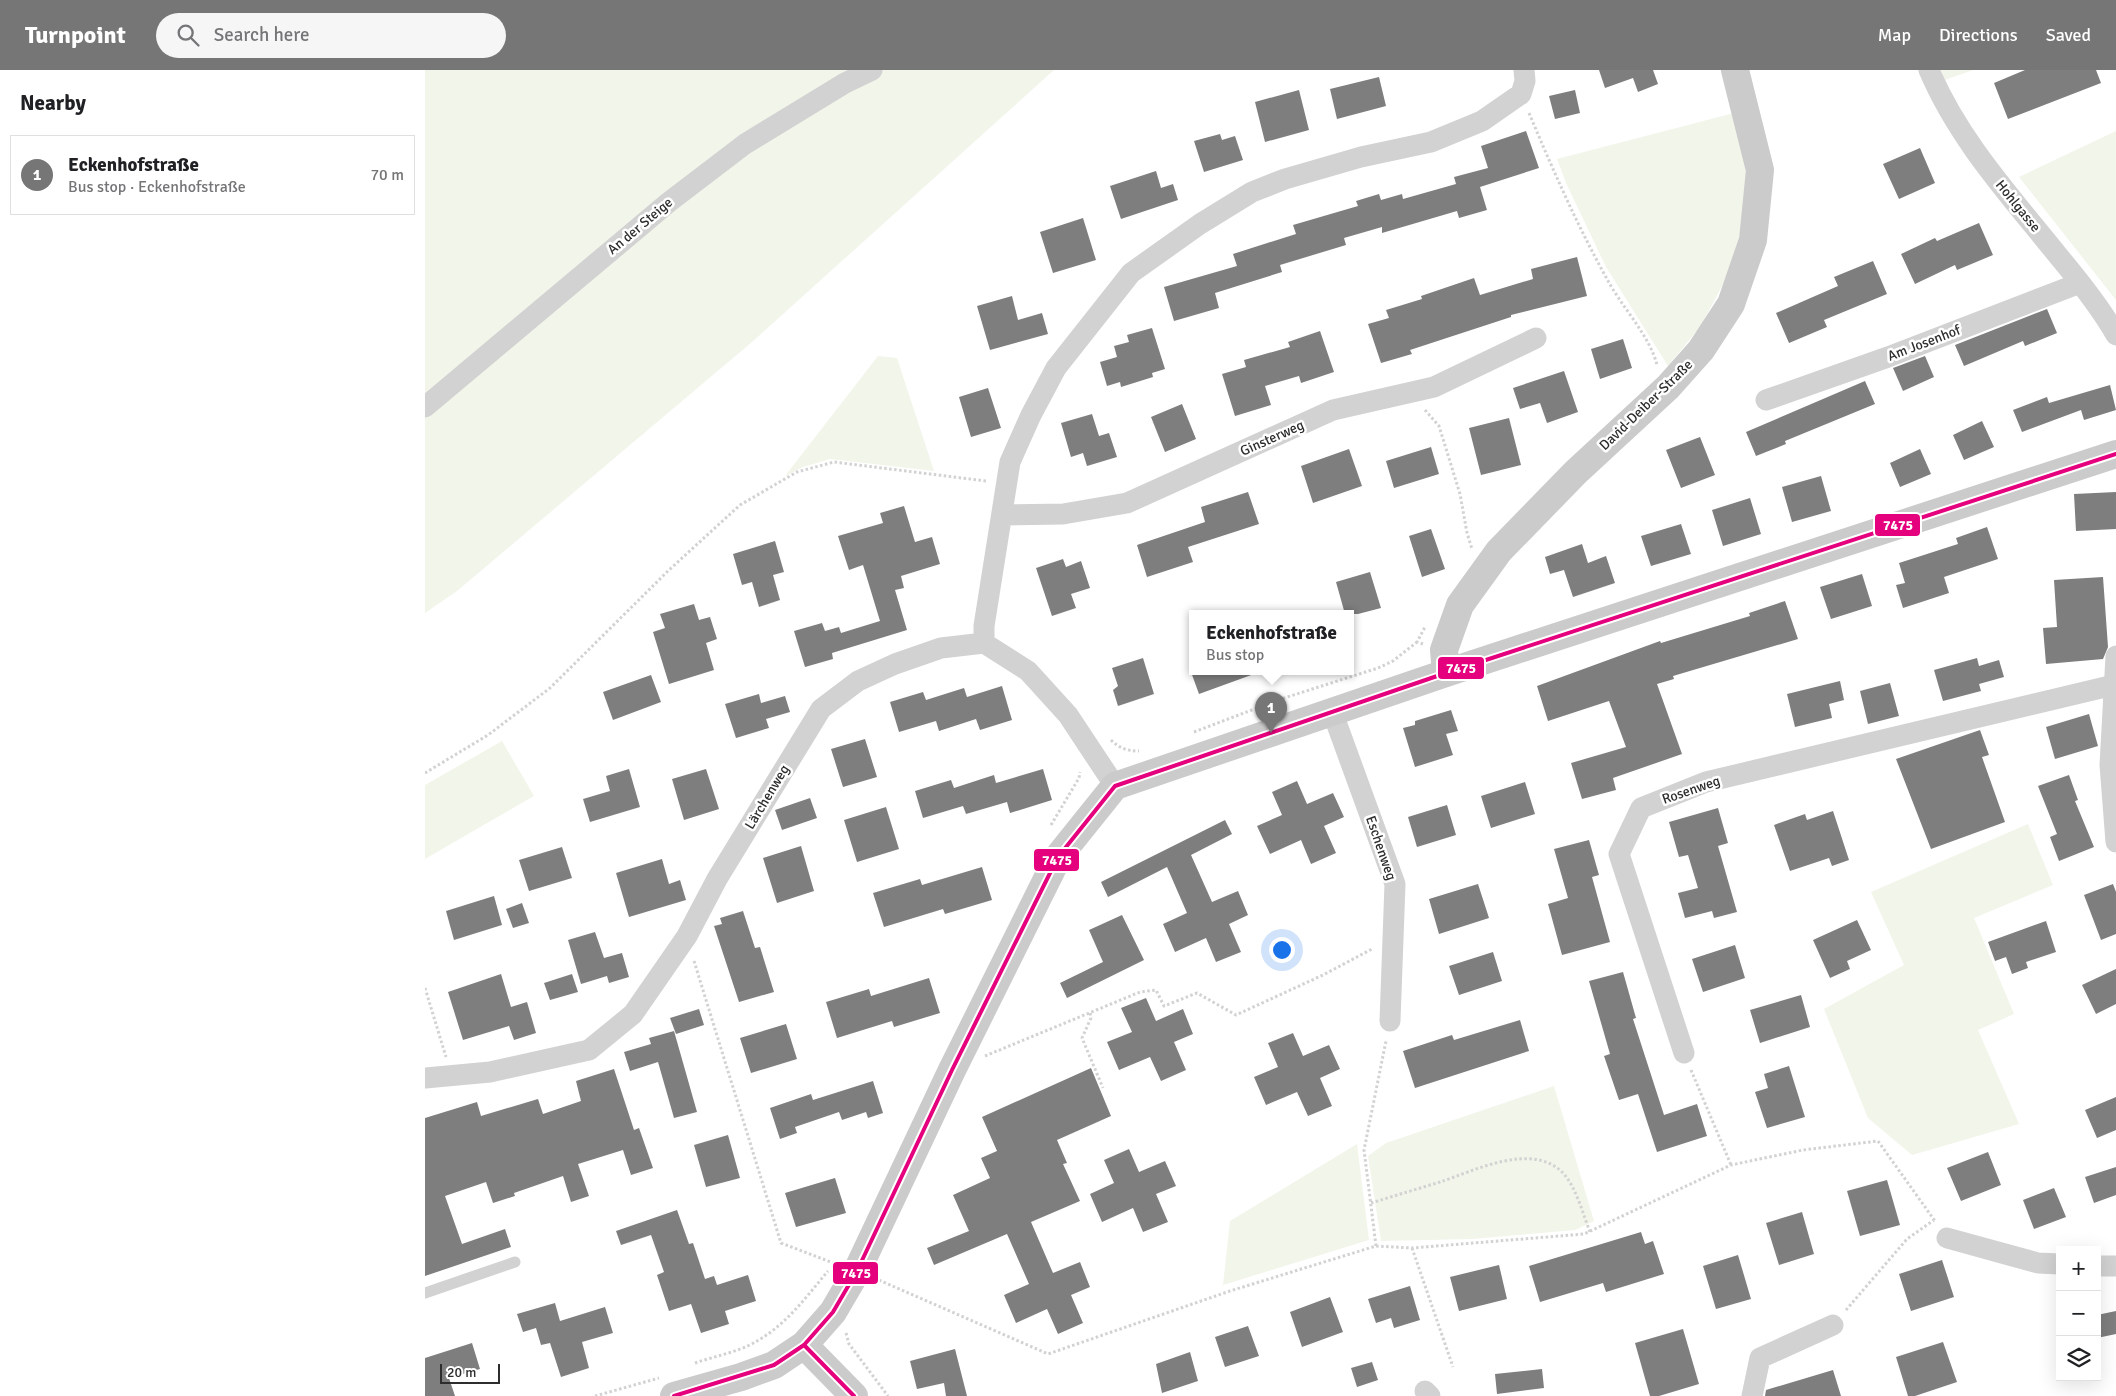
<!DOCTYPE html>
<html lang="en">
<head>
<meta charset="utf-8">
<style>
	:root { --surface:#fff; --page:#f6f6f6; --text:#202124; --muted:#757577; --line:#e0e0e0; --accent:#767676 }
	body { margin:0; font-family:Signika,sans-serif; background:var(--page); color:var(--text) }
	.controls { position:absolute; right:15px; bottom:15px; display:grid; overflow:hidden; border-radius:0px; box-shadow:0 5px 20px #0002 }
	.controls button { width:45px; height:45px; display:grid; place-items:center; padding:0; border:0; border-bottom:1px solid var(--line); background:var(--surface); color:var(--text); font:25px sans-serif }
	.scale { position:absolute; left:15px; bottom:12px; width:60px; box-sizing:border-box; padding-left:5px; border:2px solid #2d2d2d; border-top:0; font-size:14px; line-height:18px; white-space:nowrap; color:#2d2d2d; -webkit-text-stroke:4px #fff; paint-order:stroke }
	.you { position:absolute; left:856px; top:879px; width:18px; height:18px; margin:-12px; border:4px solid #fff; border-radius:50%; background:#1a73e8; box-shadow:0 0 0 8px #1a73e833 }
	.badge { display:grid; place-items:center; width:32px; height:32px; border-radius:50%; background:var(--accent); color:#fff; font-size:16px; font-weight:700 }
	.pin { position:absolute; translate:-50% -41px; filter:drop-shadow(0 1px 2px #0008) }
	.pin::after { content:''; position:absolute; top:26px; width:18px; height:15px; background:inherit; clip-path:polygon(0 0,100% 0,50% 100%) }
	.popup { position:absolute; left:764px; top:540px; width:165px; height:65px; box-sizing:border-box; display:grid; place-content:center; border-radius:0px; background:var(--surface); filter:drop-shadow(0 1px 4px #0005); font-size:16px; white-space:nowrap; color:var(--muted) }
	.popup b { font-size:19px; color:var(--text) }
	.popup::after { content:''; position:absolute; left:50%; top:100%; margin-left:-10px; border:10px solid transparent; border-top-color:var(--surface) }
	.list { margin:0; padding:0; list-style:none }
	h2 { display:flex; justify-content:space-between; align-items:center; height:65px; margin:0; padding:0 20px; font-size:21px }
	h2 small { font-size:16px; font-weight:400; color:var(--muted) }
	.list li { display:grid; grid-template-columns:32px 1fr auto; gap:15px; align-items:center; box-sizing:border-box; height:80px; margin:0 10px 10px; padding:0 10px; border:1px solid var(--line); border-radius:0px }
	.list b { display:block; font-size:19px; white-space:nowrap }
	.list p { margin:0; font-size:16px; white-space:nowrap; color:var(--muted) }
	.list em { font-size:16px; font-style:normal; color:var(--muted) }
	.icon { flex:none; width:28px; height:28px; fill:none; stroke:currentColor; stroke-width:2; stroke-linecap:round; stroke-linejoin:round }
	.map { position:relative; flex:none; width:1691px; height:1326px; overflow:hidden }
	header { display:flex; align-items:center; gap:30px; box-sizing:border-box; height:70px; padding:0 25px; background:var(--accent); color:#fff }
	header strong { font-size:24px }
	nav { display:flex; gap:28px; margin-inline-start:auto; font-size:18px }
	.search { width:350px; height:45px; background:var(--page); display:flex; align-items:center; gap:12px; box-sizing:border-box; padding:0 18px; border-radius:28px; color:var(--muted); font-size:19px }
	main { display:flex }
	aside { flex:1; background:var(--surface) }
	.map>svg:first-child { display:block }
	.green { fill:#f2f5ea }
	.building { fill:#7e7e7e }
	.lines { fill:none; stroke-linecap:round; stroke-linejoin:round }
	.path { stroke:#d2d2d2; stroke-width:3; stroke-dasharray:2.5 2.5; stroke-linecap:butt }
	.lane { stroke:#d2d2d2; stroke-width:11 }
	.street { stroke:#d2d2d2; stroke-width:21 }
	.secondary { stroke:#cbcbcb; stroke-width:28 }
	.bus-1-casing { stroke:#fff; stroke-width:8 }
	.bus-1 { stroke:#e5007d; stroke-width:4 }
	.labels { text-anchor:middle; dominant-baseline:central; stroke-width:5; stroke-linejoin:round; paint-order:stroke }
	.street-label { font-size:14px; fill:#2d2d2d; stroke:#fff }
	.line-badge { stroke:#fff; stroke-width:2 }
	.badge-label { font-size:14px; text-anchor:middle; font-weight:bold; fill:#fff }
</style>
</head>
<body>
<header>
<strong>Turnpoint</strong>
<div class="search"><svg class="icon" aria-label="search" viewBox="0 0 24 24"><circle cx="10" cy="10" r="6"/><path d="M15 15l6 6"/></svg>Search here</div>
<nav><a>Map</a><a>Directions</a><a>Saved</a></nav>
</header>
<main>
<aside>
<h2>Nearby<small></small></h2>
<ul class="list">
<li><span class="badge">1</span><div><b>Eckenhofstraße</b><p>Bus stop · Eckenhofstraße</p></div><em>70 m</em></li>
</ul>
</aside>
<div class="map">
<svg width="1691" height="1326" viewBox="0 0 1691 1326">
	<rect width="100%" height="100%" fill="#fff"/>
	<path class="green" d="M0 0H629L327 272 32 521 0 543Z
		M1516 0H1548L1520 10Z
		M1313 42 1322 104 1320 148 1302 207 1275 257 1243 296 1181 197 1141 113 1132 89Z
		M1691 61V230L1594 107Z
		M453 286 472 288 509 401 405 389 378 397 360 406Z
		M77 671 109 726 0 789V715Z
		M1603 754 1628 815 1549 848 1589 944 1553 960 1594 1054 1487 1085 1443 1048 1399 939 1479 895 1446 822Z
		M1129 1016 1169 1151 1150 1160 1047 1169 956 1171 943 1086 961 1073Z
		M932 1074 944 1170 798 1215 805 1151Z"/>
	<path class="building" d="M1174 0H1228L1233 14 1213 22 1208 8 1180 18Z
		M1600 0H1671L1676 13 1583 49 1569 13Z
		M954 7 961 36 912 49 905 19Z
		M874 20 884 60 840 72 830 32Z
		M1150 20 1155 43 1130 49 1124 26Z
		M1101 61 1114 98 1055 117 1062 140 1034 148 1032 141 957 163V157L919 168 921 175 855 195 857 202 790 223 794 238 749 251 739 217 812 196 808 184 871 164 868 155 933 136 931 131 954 124 956 130 977 124 978 129 1031 114 1029 107 1063 98 1056 76Z
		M795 64 797 70 810 66 818 90 779 102 769 71Z
		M1495 78 1510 113 1474 129 1458 94Z
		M731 101 736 118 748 114 753 130 696 149 685 116Z
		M658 148 671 190 628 203 615 162Z
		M1554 153 1568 185 1532 200 1530 195 1490 214 1476 184 1510 168 1512 171Z
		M1152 187 1162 226 1086 245V247L985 280 987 284 956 293 943 254 964 248 961 240 997 229 996 226 1049 208 1055 225 1108 209 1106 199Z
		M1448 191 1462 224 1399 250 1402 257 1364 273 1351 243 1413 216 1409 207Z
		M587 226 593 250 617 243 623 264 565 280 552 236Z
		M1622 239 1632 263 1600 276 1598 271 1539 296 1530 275Z
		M727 258 740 299 727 303 728 307 696 317 695 312 682 316 675 292 692 287 689 276 704 272 702 265Z
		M895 261 909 302 876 313 874 306 840 316 846 335 810 346 797 304 821 297 819 290 865 277 863 272Z
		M1198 269 1207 298 1175 309 1166 279Z
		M1500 286 1509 307 1478 321 1468 298Z
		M1139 301 1153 342 1122 353 1115 333 1095 339 1088 318Z
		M1440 311 1450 334 1360 371 1361 374 1331 386 1321 362Z
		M1685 315 1691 340 1659 350 1656 340 1597 362 1588 340 1622 327 1624 333Z
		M563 318 576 358 546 367 534 327Z
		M757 334 771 369 740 382 726 347Z
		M667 344 674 366 684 363 692 387 662 396 658 383 646 387 636 353Z
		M1084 348 1096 395 1056 405 1044 358Z
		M1557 351 1569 377 1539 390 1528 365Z
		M1275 367 1290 405 1256 418 1241 380Z
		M1006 377 1014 404 969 418 961 391Z
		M924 379 937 416 888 433 876 396Z
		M1495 379 1506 404 1475 417 1465 393Z
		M1396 406 1406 441 1367 452 1357 417Z
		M823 422 834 454 763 477 768 492 722 507 712 475 780 452 776 437Z
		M1691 422V459L1651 461 1649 424Z
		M1325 428 1336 464 1298 476 1287 440Z
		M479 436 490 472 507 467 515 494 476 506 479 518 470 520 482 560 407 583 408 589 380 597 369 561 397 553 400 561 414 557 416 563 455 551 438 495 424 500 413 466 458 453 455 443Z
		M1256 454 1266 484 1226 496 1216 466Z
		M1562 457 1573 489 1519 507 1524 523 1478 538 1471 515 1480 513 1474 493 1533 474 1531 468Z
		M1006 459 1020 499 997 507 984 466Z
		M350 471 359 502 348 505 355 530 334 537 327 512 317 515 308 484Z
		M1157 474 1163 493 1181 486 1190 513 1148 527 1139 500 1125 504 1120 487Z
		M638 489 641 497 656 491 665 518 646 524 651 538 627 546 611 498Z
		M945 502 956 538 933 544H920L911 512Z
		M1437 504 1447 536 1406 549 1395 517Z
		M1678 507 1683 577 1678 589 1621 594 1618 558 1632 557 1629 510Z
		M1360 531 1373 569 1248 606 1249 609 1232 614 1257 684 1188 708 1191 720 1157 729 1146 693 1201 677 1184 631 1123 651 1112 616 1235 571 1236 573 1325 546 1324 543Z
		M269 534 274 550 285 547 292 569 281 573 289 600 244 614 228 562 240 558 235 544Z
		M718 588 729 624 693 636 688 620 693 616 687 598Z
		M1552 588 1554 596 1574 590 1579 607 1554 614 1556 621 1518 631 1509 600Z
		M766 602H829V604L774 624Z
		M226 605 236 632 188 650 178 622Z
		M1415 611 1419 630 1404 634 1407 648 1370 657 1362 624Z
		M1465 613 1474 646 1443 654 1435 621Z
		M577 616 587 650 555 660 551 649 514 661 511 651 474 662 465 632 498 622 501 630 539 618 542 627Z
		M334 624 336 633 360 626 365 642 341 649 344 658 311 668 300 634Z
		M1026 640 1033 661 1021 664 1028 685 990 697 978 658 990 655V651Z
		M1664 644 1673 676 1630 689 1621 657Z
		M1555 660 1564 685 1557 687 1580 752 1506 779 1471 689Z
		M440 669 452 707 418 717 406 679Z
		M204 699 215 737 165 752 158 729 185 721 181 706Z
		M281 699 294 739 259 750 247 709Z
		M618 699 627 730 585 743 582 732 541 744 538 736 498 748 490 721 526 710 529 718 569 705 571 713Z
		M1644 705 1653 730 1650 731 1669 777 1634 791 1625 767 1632 764 1613 716Z
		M872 711 882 734 908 723 919 747 899 756 911 783 886 794 876 770 845 784 832 756 857 745 847 722Z
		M1100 712 1110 744 1066 758 1056 726Z
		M385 728 392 748 357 760 350 740Z
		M1022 735 1031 765 992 777 983 747Z
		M461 737 474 779 432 792 419 750Z
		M1293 738 1303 773 1293 776 1312 842 1289 848 1287 841 1260 848 1253 823 1273 818 1263 785 1254 787 1244 752Z
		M1408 741 1424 790 1407 796 1404 788 1365 801 1349 755 1380 744 1382 750Z
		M800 750 807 764 766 785 787 832 813 821 823 845 804 854 816 882 791 892 781 868 750 882 738 854 762 843 742 797 683 827 676 812Z
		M1164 770 1174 805 1167 807 1185 872 1137 885 1123 834 1143 828 1129 779Z
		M376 776 389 821 352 833 338 788Z
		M137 777 147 808 104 821 94 790Z
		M237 789 244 814 255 810 261 830 204 847 191 803Z
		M557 797 567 830 520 844 518 839 459 857 448 823 495 809 497 815Z
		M1053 814 1064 848 1014 864 1004 829Z
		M1688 814 1691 822V864L1676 870 1659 825Z
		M69 826 77 855 29 870 21 841Z
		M97 833 104 853 88 858 81 839Z
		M318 841 330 878 335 877 349 922 314 932 289 856 297 854 295 848Z
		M697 845 719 890 642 928 635 913 678 892 664 860Z
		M1432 850 1446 880 1422 891 1425 899 1405 908 1388 870Z
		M1621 851 1631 882 1601 892 1603 898 1587 904 1581 887 1570 891 1563 872Z
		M170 862 179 888 197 883 204 907 184 913 182 906 156 914 143 870Z
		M1310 875 1320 908 1278 922 1267 889Z
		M1068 882 1077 911 1034 925 1024 896Z
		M1691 899V934L1671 944 1657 915Z
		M1198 902 1211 948 1208 949 1239 1045 1272 1034 1282 1066 1232 1082 1213 1024 1194 1030 1179 986 1185 984 1164 911Z
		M76 904 86 937 102 932 111 963 89 970 84 956 38 970 23 922Z
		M147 904 153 922 125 930 119 913Z
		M504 908 515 943 469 957 467 951 412 968 401 932 444 919 446 926Z
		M1376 925 1385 957 1335 973 1325 940Z
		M721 928 731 951 758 939 768 964 749 972 761 1000 736 1011 725 987 694 1000 682 972 707 962 696 938Z
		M274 939 279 955 251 964 245 948Z
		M1095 950 1104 981 990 1018 978 981 1027 965 1029 970Z
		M361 954 372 989 326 1003 315 968Z
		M249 961 272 1042 249 1048 233 992 205 1001 199 982 226 974 224 968Z
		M868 963 878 986 904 975 915 999 895 1008 907 1036 883 1046 872 1022 841 1035 829 1007 853 997 843 973Z
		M1364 996 1380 1047 1342 1058 1330 1022 1343 1018 1339 1004Z
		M666 998 686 1046 632 1070 642 1093 638 1094 655 1131 606 1152 628 1203 655 1192 665 1217 646 1225 658 1253 633 1264 622 1239 591 1253 579 1225 604 1214 582 1164 509 1195 502 1178 544 1161 528 1125 565 1108 556 1088 572 1081 557 1047Z
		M189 999 209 1060 214 1058 228 1098 206 1105 198 1080 153 1094 164 1126 146 1132 138 1106 89 1123 90 1126 68 1133 61 1112 20 1126 37 1174 80 1159 86 1177 0 1206V1048L52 1032 56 1046 113 1029 118 1044 156 1031 151 1011Z
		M448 1011 458 1043 443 1048 441 1042 417 1050 414 1042 370 1057 372 1063 355 1069 345 1038 386 1024 388 1030Z
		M1691 1027V1060L1672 1068 1660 1040Z
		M303 1065 315 1108 281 1117 269 1075Z
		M704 1079 714 1102 740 1091 751 1116 731 1124 743 1152 718 1162 708 1138 677 1152 665 1124 689 1113 679 1090Z
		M1563 1082 1576 1115 1536 1131 1522 1098Z
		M1691 1097V1125L1669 1133 1660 1107Z
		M410 1108 421 1143 371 1157 360 1123Z
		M1462 1110 1475 1155 1435 1166 1422 1121Z
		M1629 1118 1641 1147 1609 1159 1598 1130Z
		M252 1140 264 1174 268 1173 280 1209 289 1206 292 1215 323 1205 331 1231 300 1241 304 1254 276 1263 266 1234 244 1241 232 1205 239 1202 226 1165 196 1175 191 1161Z
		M1377 1142 1389 1184 1354 1195 1341 1153Z
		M1216 1162 1220 1174 1228 1171 1239 1204 1181 1222 1178 1213 1115 1232 1104 1196Z
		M1313 1185 1326 1229 1291 1239 1278 1196Z
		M1517 1190 1529 1227 1486 1241 1474 1204Z
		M1074 1195 1082 1229 1034 1241 1025 1207Z
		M985 1216 995 1250 969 1258 966 1248 951 1253 943 1229Z
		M905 1227 918 1262 877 1277 865 1242Z
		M130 1233 135 1251 180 1237 188 1263 157 1272 164 1298 136 1307 125 1273 116 1275 111 1258 98 1262 92 1244Z
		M1691 1241V1264L1672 1268V1245Z
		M823 1256 834 1286 800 1297 790 1267Z
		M1258 1259 1274 1314 1234 1326H1225L1210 1273Z
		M1518 1272 1532 1312 1490 1326H1483L1471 1287Z
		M47 1273 55 1299 24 1308 30 1326H0V1288Z
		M530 1279 542 1326H521L519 1313 492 1319 485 1291Z
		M765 1282 773 1311 737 1323 731 1294Z
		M947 1292 953 1310 932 1317 926 1298Z
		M1117 1299 1119 1318 1072 1324 1070 1304Z
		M1408 1300 1416 1326H1340L1341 1320Z"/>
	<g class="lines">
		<path class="path" d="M1104 43C1128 100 1152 155 1182 209 1196 236 1225 266 1232 295
			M1000 340 1014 356 1035 424 1042 463 1047 479
			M998 574 992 572 1000 557
			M769 662 853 630 953 598 968 591 992 572
			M686 670C694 678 702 681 714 681
			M0 703 63 665 125 618 244 500 315 435 372 402 409 392 561 411
			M626 755 654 708 655 702
			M269 891 356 1173 411 1194
			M0 918 21 987
			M665 943 666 948 657 968 678 1018
			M560 986 715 922 731 920 739 936 772 923 811 945 898 905 947 879
			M1266 1000 1306 1095
			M946 1133C969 1126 992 1119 1015 1112 1049 1101 1107 1071 1138 1103 1151 1117 1158 1144 1165 1162
			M951 1176 939 1080 961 971
			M987 1178 1028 1297
			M454 1210 623 1284 805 1221 951 1176 987 1178 1159 1164 1306 1095 1378 1080 1453 1071 1510 1151
			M1421 1240 1482 1169 1509 1150
			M421 1263 424 1274 463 1326
			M270 1293C290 1286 314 1282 332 1271 362 1254 381 1227 403 1201
			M170 1326 234 1308"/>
		<path class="lane" d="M0 1223 90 1192"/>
		<path class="street" d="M1504 0C1534 71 1587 128 1635 188 1655 212 1676 238 1691 265
			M1341 330 1463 287 1655 213
			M0 337 244 132 320 74 420 13 447 0
			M577 445 638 444 702 433 908 340 1009 317 1111 268
			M559 573V556L585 392 606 345 631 298 706 203 775 154 827 122 860 109 936 87 1006 72 1057 51 1096 24 1100 11 1099 0
			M1691 586 1685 695 1691 772
			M907 641 970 814 965 951
			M1259 983 1194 784 1216 738 1281 712 1689 615
			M0 1008 65 1002 164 980 208 944 262 866 292 809 396 639 433 611 470 594 516 578 559 573 603 601 643 645 690 716
			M1522 1168 1613 1193 1635 1194
			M1672 1196H1691
			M1000 1321 1005 1326
			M1327 1326 1335 1288 1408 1255"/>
		<path class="secondary" d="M1021 603 1019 580 1035 535 1074 481 1151 402 1243 317 1276 280 1306 234 1328 170 1335 100 1310 0
			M379 1275 429 1326
			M249 1326 316 1307 349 1295 379 1275 408 1242 432 1201 527 1000 633 787 690 716 1021 603 1691 384"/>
		<g class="bus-1-casing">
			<path id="bus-1" d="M379 1275 429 1326
				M249 1326 349 1295 379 1275 408 1242 432 1201 527 1000 633 787 690 716 1021 603 1691 384"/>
		</g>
		<use href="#bus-1" class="bus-1"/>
	</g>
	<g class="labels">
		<g class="street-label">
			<text transform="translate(1593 136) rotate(51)">Hohlgasse</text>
			<text transform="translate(215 156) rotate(-40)">An der Steige</text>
			<text transform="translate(1499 273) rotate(-21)">Am Josenhof</text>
			<text transform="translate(1221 335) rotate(-44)">David-Deiber-Straße</text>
			<text transform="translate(847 368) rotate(-24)">Ginsterweg</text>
			<text transform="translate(1266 720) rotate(-19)">Rosenweg</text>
			<text transform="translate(342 727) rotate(-59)">Lärchenweg</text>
			<text transform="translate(956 778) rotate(71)">Eschenweg</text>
		</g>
	</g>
	<g class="line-badge">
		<rect x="1449" y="443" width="47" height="24" rx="5" fill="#e5007d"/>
		<rect x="1012" y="586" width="48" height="24" rx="5" fill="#e5007d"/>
		<rect x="608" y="778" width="47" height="24" rx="5" fill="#e5007d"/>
		<rect x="407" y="1191" width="47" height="24" rx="5" fill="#e5007d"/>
	</g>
	<g class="badge-label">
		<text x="1473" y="460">7475</text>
		<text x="1036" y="603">7475</text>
		<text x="632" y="795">7475</text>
		<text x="431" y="1208">7475</text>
	</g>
</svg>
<div class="controls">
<button>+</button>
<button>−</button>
<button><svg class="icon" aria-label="layers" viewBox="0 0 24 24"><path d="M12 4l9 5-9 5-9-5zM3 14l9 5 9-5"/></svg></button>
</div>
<div class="scale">20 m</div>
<div class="you"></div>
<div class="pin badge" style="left:846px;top:663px">1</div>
<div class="popup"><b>Eckenhofstraße</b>Bus stop</div>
</div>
</main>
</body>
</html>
